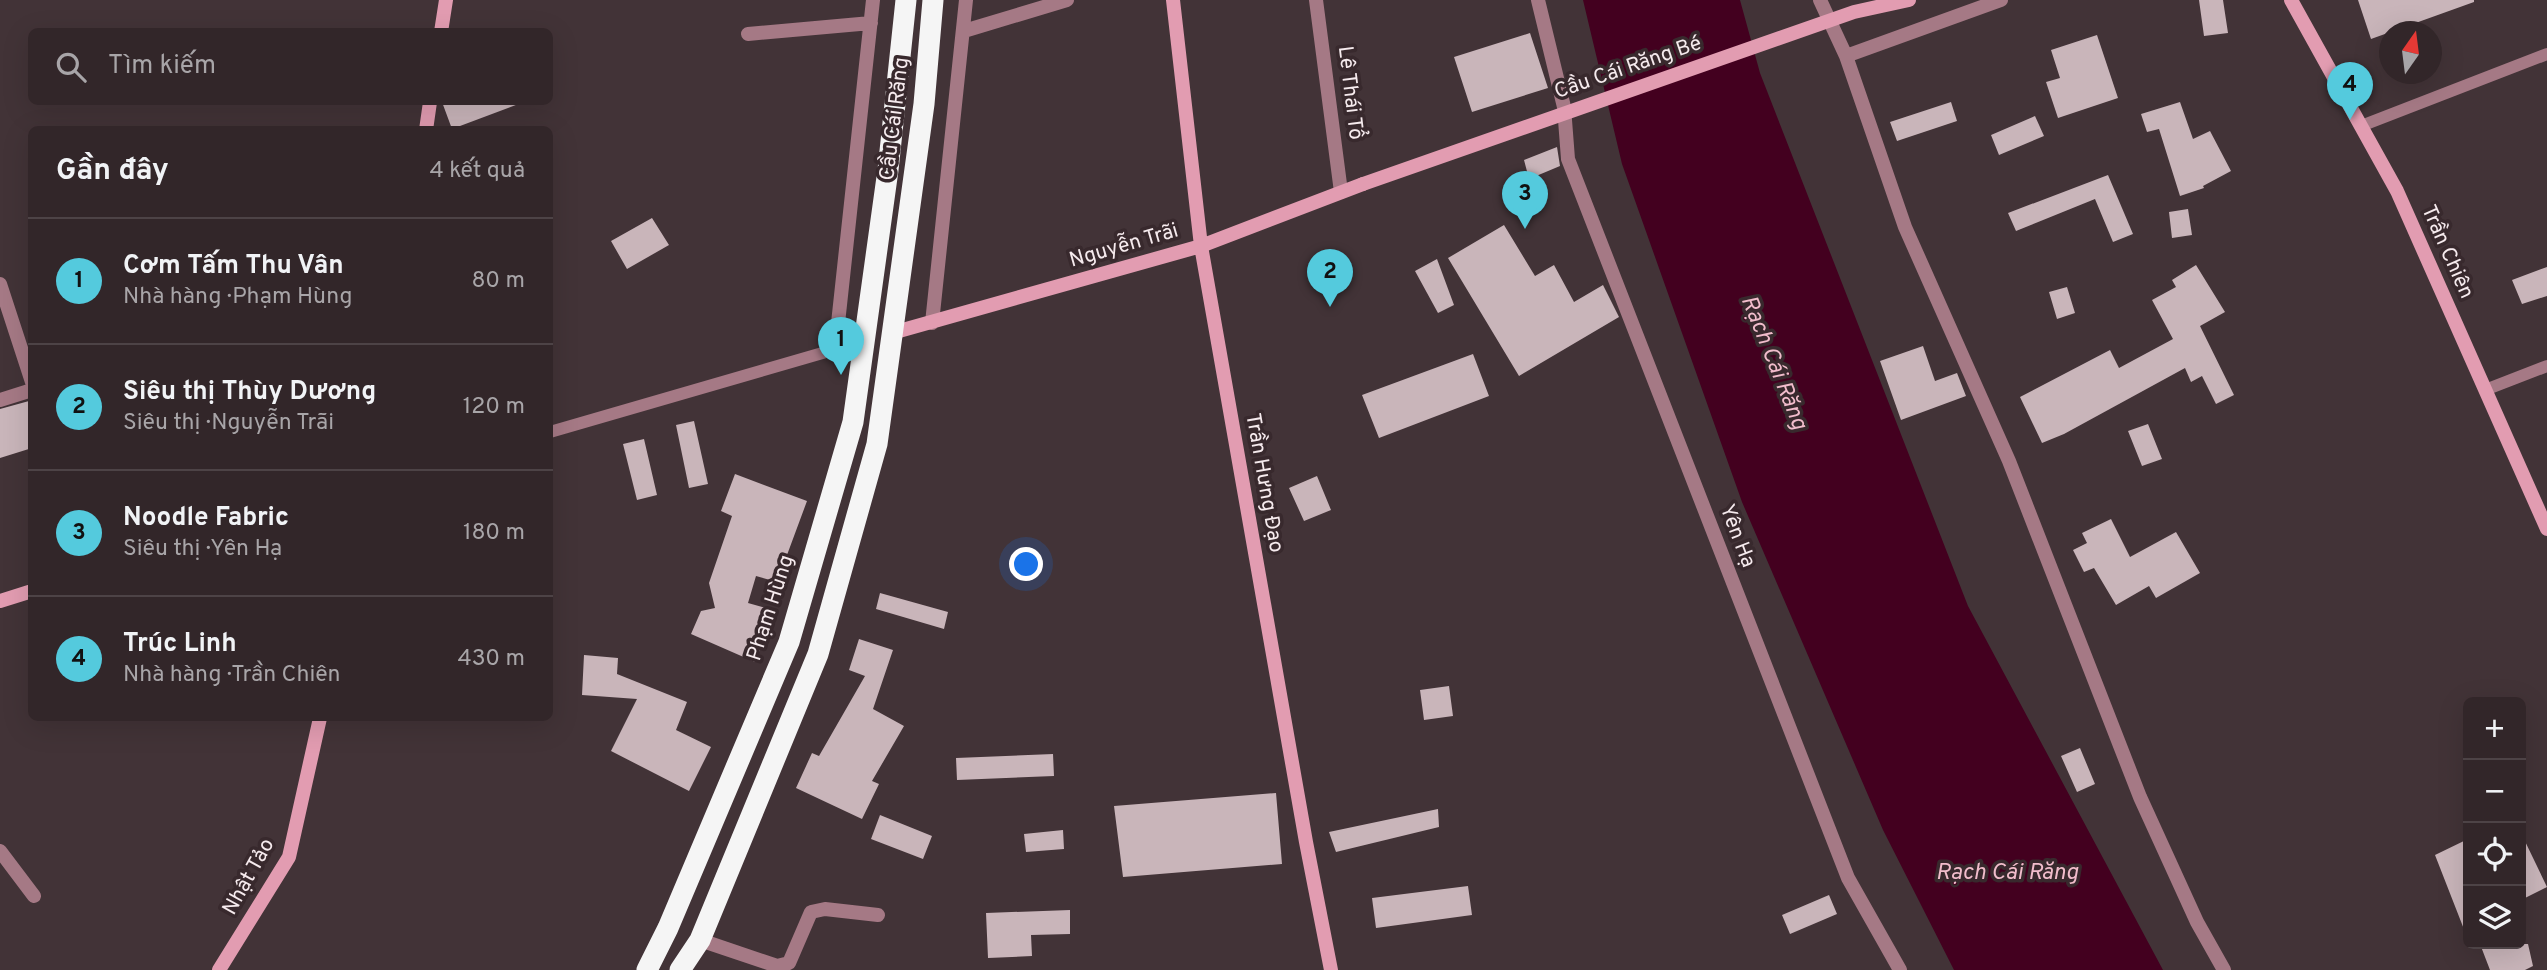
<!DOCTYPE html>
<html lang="vi">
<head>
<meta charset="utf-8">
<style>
	:root { --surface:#322629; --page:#3a2e31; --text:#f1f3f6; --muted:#a8a5a8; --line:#4d4346; --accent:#54cadd }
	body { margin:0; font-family:Overpass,sans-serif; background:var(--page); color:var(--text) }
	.controls { position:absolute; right:21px; bottom:21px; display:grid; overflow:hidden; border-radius:10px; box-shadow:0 7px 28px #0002 }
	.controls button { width:63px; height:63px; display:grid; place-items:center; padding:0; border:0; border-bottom:2px solid var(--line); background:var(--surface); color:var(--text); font:35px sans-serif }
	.compass { position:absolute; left:2379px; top:21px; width:63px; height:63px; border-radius:50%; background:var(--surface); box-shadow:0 7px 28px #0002; rotate:14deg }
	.you { position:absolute; left:1027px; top:565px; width:24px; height:24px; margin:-18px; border:5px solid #fff; border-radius:50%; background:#1a73e8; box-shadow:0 0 0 10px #1a73e833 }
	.badge { display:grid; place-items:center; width:46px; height:46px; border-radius:50%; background:var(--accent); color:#111; font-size:23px; font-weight:700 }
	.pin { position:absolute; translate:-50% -58px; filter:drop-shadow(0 2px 4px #0008) }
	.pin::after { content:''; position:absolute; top:37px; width:24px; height:21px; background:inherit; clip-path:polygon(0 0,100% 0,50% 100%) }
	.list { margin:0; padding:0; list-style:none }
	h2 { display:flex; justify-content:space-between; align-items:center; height:91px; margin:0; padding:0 28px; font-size:30px }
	h2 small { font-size:23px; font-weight:400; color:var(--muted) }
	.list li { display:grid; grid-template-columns:46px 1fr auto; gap:21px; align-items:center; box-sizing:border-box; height:126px; padding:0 28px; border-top:2px solid var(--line) }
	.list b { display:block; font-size:26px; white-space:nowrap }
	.list p { margin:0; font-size:23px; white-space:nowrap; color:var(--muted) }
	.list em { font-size:23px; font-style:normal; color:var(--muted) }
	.icon { flex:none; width:38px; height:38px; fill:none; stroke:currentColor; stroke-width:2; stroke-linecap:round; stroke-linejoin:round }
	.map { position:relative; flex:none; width:2547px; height:970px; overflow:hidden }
	.search { position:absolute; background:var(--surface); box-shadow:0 7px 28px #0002; left:28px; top:28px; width:525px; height:77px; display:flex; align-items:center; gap:18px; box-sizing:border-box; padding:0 24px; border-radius:10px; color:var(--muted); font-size:26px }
	.panel { position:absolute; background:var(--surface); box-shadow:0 7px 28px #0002; left:28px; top:126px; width:525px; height:595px; border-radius:10px }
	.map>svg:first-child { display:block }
	.water { fill:#43001f }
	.building { fill:#c9b5ba }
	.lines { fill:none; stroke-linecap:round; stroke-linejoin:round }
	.lane { stroke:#a57985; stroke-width:12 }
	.street { stroke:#a57985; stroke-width:14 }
	.secondary { stroke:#e29cb1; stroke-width:14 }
	.highway { stroke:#f5f5f5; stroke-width:21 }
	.secondary-bridge { stroke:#e29cb1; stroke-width:14 }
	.labels { text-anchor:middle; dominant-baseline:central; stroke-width:7; stroke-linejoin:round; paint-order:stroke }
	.street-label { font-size:21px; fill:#f6ebee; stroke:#38292d }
	.water-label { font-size:23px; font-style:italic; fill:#f1bccb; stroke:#38292d }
</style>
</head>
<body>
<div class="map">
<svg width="2547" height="970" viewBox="0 0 2547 970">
	<rect width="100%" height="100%" fill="#423337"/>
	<path class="water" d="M1583 0H1740L1760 73 1968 606 2163 970H1954L1883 830 1742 502 1622 164Z"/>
	<path class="building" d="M2199 0H2223L2228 33 2204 36Z
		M2358 0H2474V2L2371 39Z
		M1530 33 1548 88 1472 112 1454 57Z
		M2097 35 2118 98 2058 118 2046 82 2060 78 2051 50Z
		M442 102H521V103L452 129Z
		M1951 102 1957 121 1897 141 1890 122Z
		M2180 102 2193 139 2210 131 2231 171 2203 186 2204 188 2180 196 2159 129 2147 132 2141 114Z
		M2035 116 2044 136 1999 155 1991 135Z
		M1557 147 1560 166 1529 179 1524 160Z
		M2108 175 2133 234 2113 242 2095 199 2016 231 2008 213Z
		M2188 209 2192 235 2172 238 2169 212Z
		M652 218 669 245 627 269 611 241Z
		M1504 225 1535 276 1554 265 1574 302 1603 285 1619 317 1519 376 1448 258Z
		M1437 259 1454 305 1438 313 1415 271Z
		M2196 265 2225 312 2200 326 2234 395 2216 404 2202 376 2191 382 2185 368 2064 434 2042 443 2020 397 2110 350 2119 368 2173 339 2152 300 2176 287 2172 280Z
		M2547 267V296L2522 304 2512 280Z
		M2067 287 2075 313 2057 319 2049 292Z
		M1923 346 1935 381 1957 373 1966 396 1901 420 1880 361Z
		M1473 354 1489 396 1379 438 1362 395Z
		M29 401 32 408V448L0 458V409Z
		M694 421 708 484 689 488 676 425Z
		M2148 424 2162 459 2142 466 2128 431Z
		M644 439 657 495 637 500 623 444Z
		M735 474 807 501 777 582 756 576 748 603 769 609 757 643 762 645 755 662 691 634 701 611 715 608 709 583 732 516 721 511Z
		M1317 476 1331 510 1304 521 1289 488Z
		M2111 519 2130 557 2176 532 2200 573 2156 598 2149 586 2116 605 2094 568 2084 572 2073 550 2087 543 2082 533Z
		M880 593 948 612 944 629 876 609Z
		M859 639 893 650 873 709 904 726 872 781 879 784 862 819 796 788 812 753 819 756 865 676 849 670Z
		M584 655 618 658 617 674 687 702 676 730 711 747 689 791 611 751 637 699 582 695Z
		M1449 686 1453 716 1424 720 1420 690Z
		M2080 748 2095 784 2077 792 2061 756Z
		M1053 754 1054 776 957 780 956 758Z
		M1276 793 1282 864 1123 877 1114 806Z
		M1438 809 1439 827 1336 852 1329 832Z
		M880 815 932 836 923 859 871 839Z
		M1063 830 1064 849 1026 852 1024 834Z
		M2521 833 2547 887 2521 900Z
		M2468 839V937H2467L2435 855Z
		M1468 886 1472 915 1376 928 1372 898Z
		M1829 895 1837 914 1790 934 1782 915Z
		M1070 910V934L1031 935 1032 956 988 958 986 913Z
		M2480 944H2528L2533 966 2525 970H2490Z"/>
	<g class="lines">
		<path class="lane" d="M2361 126 2547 54
			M2485 390 2547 366
			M550 432 864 341"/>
		<path class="street" d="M1316 0 1341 192
			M1538 0 1564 107 1568 159 1848 878 1900 970
			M1820 0 1846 56 1905 227 2009 461 2140 797 2197 922 2224 970
			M964 31 1067 0
			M748 34 871 23
			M1846 56 2001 0
			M0 284 32 382
			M932 323 966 0
			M835 351 873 0
			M0 400 32 390
			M0 851 34 896
			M700 940 777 966 789 963 811 912 825 909 878 915"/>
		<path class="secondary" d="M1173 0 1201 246 1306 842 1331 970
			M2291 0 2397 191 2547 529
			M441 32 446 0
			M426 130 430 102
			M892 333 1201 246 1363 184
			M0 601 32 591
			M219 970 289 857 320 718"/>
		<path class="highway" d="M647 970 668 928 789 642 853 422 888 170 906 0
			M680 970 700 940 818 654 877 444 924 104 933 0"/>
		<path class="secondary-bridge" d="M1363 184 1854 12 1909 0"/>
	</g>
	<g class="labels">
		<g class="street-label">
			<text transform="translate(1628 68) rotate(-19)">Cầu Cái Răng Bé</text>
			<text transform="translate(1350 93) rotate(83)">Lê Thái Tổ</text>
			<text transform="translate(895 119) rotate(-83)">Cầu Cái Răng</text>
			<text transform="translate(1124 246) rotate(-16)">Nguyễn Trãi</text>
			<text transform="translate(2447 252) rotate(66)">Trần Chiên</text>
			<text transform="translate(1264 483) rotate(80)">Trần Hưng Đạo</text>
			<text transform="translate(1737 536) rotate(69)">Yên Hạ</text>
			<text transform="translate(771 608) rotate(-72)">Phạm Hùng</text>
			<text transform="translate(249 877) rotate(-61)">Nhật Tảo</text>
		</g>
		<g class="water-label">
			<text transform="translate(1773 363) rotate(68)">Rạch Cái Răng</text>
			<text x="2007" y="873">Rạch Cái Răng</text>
		</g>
	</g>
</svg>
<div class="controls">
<button>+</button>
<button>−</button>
<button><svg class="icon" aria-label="locate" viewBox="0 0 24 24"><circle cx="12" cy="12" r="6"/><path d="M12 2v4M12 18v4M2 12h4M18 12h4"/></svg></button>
<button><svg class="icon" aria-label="layers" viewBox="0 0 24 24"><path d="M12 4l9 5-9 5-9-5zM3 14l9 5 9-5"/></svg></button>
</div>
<svg class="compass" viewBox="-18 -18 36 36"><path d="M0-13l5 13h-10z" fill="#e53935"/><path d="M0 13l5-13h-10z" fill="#a8a5a8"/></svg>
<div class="you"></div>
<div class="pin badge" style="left:841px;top:375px">1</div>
<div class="pin badge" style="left:1330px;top:307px">2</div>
<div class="pin badge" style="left:1525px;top:229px">3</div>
<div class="pin badge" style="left:2350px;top:120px">4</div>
<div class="search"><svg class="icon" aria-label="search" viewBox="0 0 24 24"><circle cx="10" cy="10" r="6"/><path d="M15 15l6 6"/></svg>Tìm kiếm</div>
<section class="panel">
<h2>Gần đây<small>4 kết quả</small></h2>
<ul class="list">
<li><span class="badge">1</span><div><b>Cơm Tấm Thu Vân</b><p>Nhà hàng · Phạm Hùng</p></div><em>80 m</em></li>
<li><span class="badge">2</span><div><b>Siêu thị Thùy Dương</b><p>Siêu thị · Nguyễn Trãi</p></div><em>120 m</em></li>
<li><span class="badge">3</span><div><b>Noodle Fabric</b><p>Siêu thị · Yên Hạ</p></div><em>180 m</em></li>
<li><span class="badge">4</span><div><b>Trúc Linh</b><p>Nhà hàng · Trần Chiên</p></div><em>430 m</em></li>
</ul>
</section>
</div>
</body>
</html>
